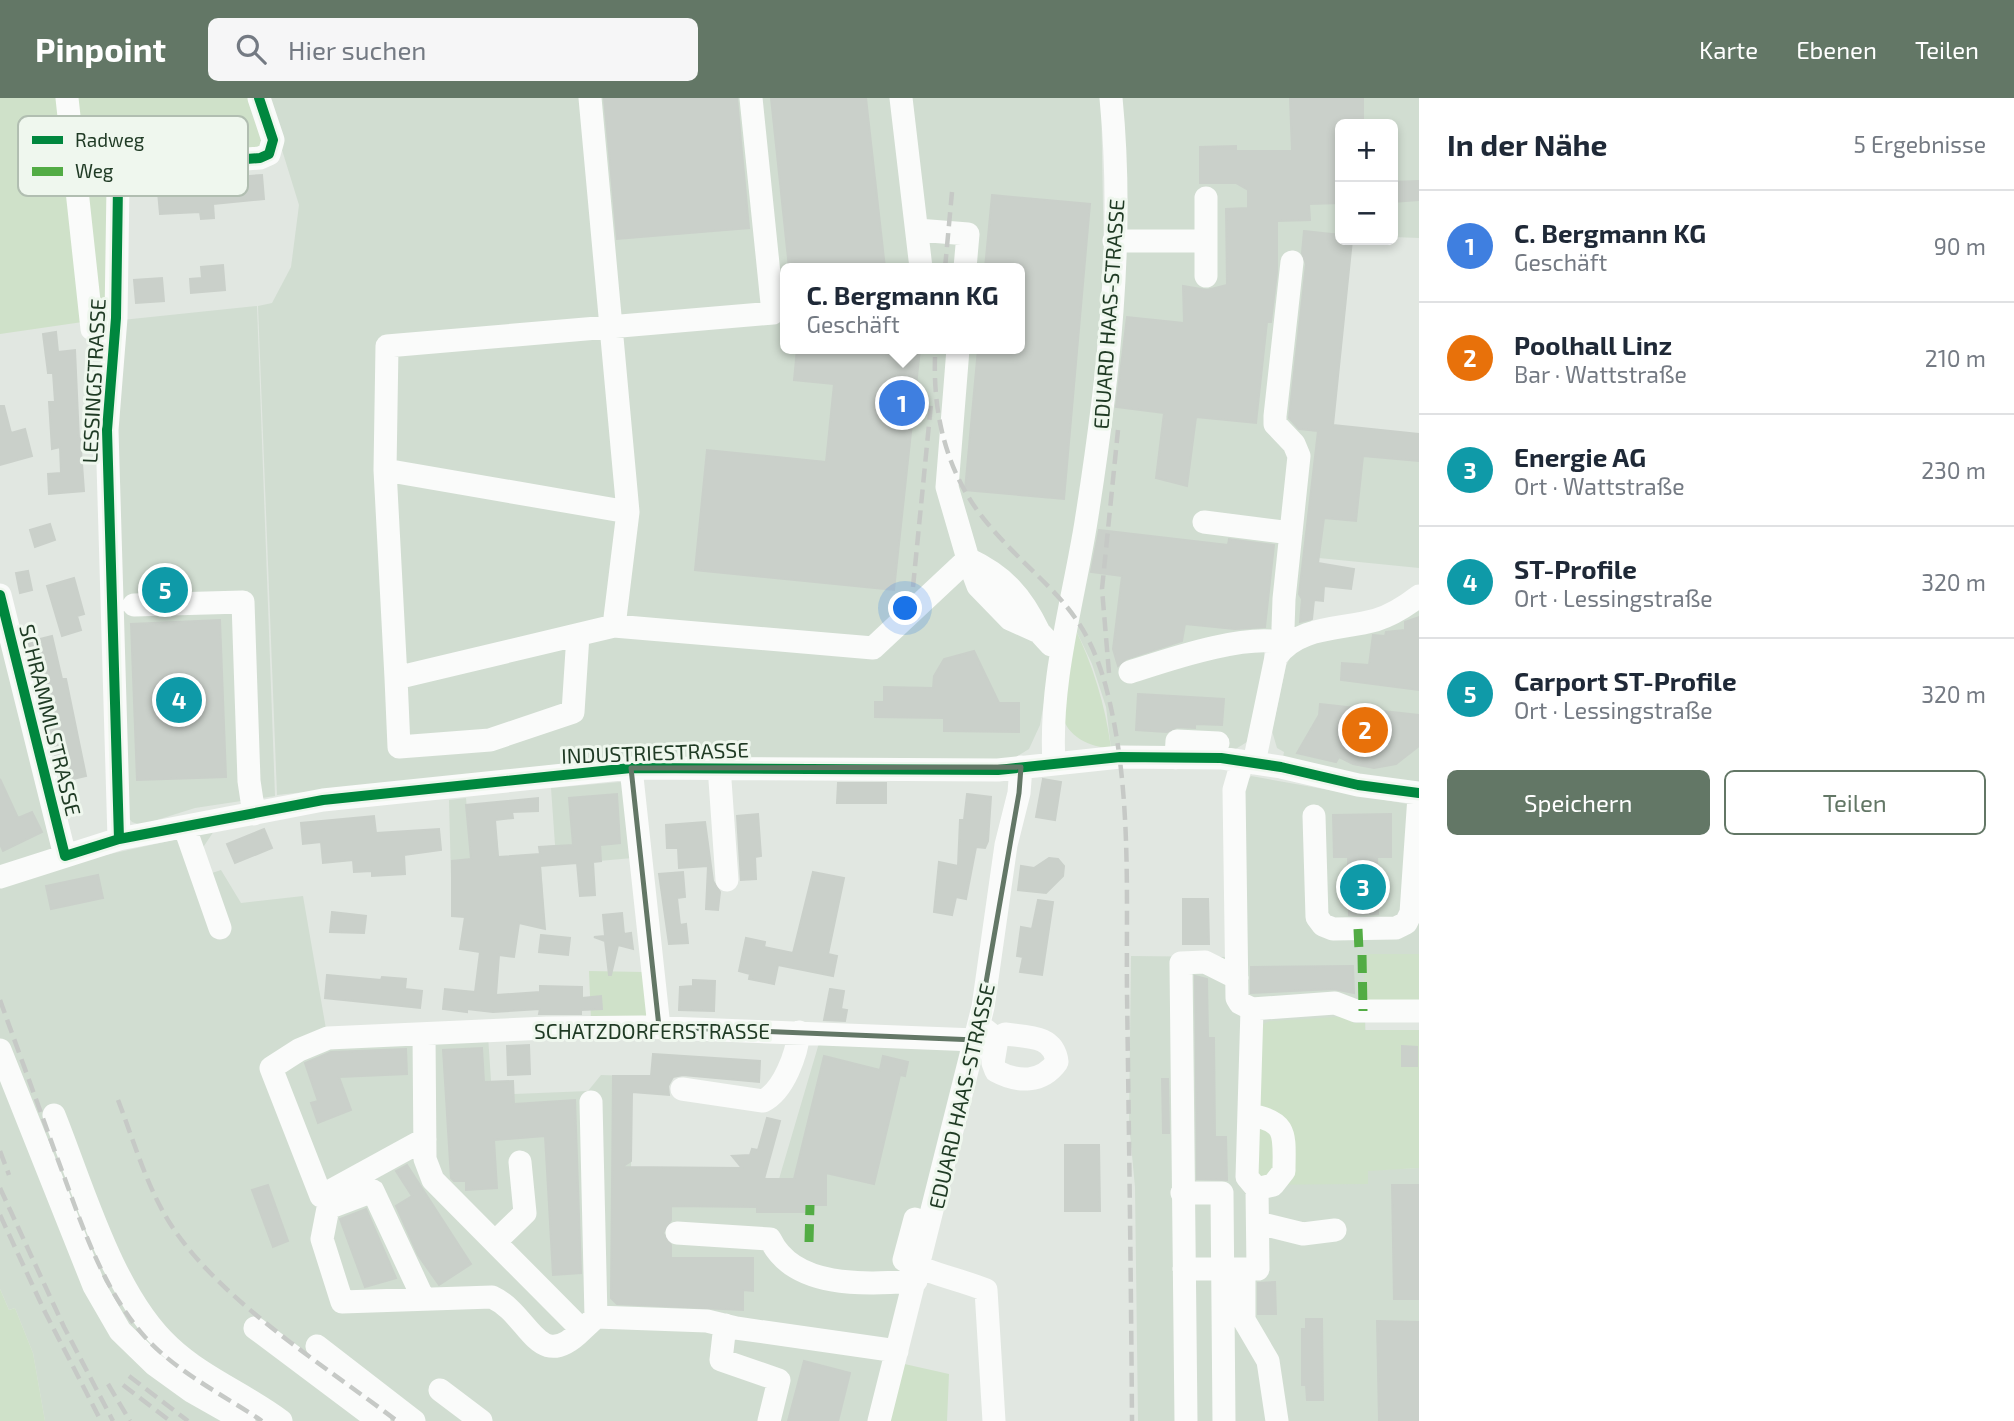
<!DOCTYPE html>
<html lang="de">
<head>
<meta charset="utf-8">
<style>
	:root { --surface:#fff; --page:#f6f6f7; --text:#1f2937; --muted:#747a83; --line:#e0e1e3; --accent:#637766 }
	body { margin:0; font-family:"Exo 2",sans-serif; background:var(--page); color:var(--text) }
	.controls { position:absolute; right:21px; top:21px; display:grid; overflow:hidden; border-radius:10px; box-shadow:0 4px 10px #0003 }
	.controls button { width:63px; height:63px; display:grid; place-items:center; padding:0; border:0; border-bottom:2px solid var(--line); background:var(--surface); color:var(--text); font:35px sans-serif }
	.you { position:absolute; left:906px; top:511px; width:24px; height:24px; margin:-18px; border:5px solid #fff; border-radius:50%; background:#1a73e8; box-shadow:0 0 0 10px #1a73e833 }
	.badge { display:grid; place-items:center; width:46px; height:46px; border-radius:50%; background:var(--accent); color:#fff; font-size:23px; font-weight:700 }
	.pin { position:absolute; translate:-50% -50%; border:4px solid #fff; box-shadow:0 2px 7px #0006 }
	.popup { position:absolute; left:780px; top:165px; width:245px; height:91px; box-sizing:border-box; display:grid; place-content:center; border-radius:10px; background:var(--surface); filter:drop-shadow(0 2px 5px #0005); font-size:23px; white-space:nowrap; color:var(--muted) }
	.popup b { font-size:26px; color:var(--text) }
	.popup::after { content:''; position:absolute; left:50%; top:100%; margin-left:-14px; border:14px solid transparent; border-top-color:var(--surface) }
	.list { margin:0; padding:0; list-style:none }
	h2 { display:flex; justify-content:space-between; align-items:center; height:91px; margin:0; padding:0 28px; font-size:30px }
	h2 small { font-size:23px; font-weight:400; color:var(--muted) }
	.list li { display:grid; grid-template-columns:46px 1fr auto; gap:21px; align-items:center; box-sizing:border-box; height:112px; padding:0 28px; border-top:2px solid var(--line) }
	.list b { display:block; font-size:26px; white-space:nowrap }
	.list p { margin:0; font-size:23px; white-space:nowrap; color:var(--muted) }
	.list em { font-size:23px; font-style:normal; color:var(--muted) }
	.actions { display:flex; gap:14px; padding:21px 28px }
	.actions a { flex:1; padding:16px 0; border:2px solid var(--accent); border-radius:10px; text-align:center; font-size:24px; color:var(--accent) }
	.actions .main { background:var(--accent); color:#fff }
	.icon { flex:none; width:38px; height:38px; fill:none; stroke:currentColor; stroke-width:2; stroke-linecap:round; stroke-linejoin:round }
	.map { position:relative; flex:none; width:1419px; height:1323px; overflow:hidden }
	header { display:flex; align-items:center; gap:42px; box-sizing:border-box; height:98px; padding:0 35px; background:var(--accent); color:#fff }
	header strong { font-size:33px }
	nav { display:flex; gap:38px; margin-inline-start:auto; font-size:24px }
	.search { width:490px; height:63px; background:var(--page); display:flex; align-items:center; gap:18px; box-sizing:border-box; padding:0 24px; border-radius:10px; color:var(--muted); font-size:26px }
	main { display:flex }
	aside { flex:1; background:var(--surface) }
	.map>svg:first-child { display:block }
	.built { fill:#d1ddd1; fill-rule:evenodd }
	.green { fill:#cfe1c9 }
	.building { fill:#cad0ca; stroke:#cad0ca; stroke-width:2 }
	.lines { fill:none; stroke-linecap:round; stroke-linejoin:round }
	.minor { stroke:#fafbfa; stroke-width:23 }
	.rail { stroke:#c6c9c6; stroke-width:4.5; stroke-dasharray:14 7; stroke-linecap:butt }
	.quiet { stroke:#52ac44; stroke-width:9; stroke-dasharray:18 9; stroke-linecap:butt }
	.cycleway-casing { stroke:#eff7ee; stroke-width:15 }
	.cycleway { stroke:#00873e; stroke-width:10 }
	.marked { fill:none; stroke:#637766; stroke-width:5; stroke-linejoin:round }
	.labels { text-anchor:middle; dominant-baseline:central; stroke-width:6; stroke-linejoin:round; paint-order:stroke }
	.street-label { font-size:21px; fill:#1f3a24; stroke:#eff7ee }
	.key { fill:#eff7ee; stroke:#b1beb1; stroke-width:2 }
	.key-label { font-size:19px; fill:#1f3a24 }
</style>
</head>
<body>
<header>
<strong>Pinpoint</strong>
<div class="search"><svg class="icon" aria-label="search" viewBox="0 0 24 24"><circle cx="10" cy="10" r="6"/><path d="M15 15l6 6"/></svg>Hier suchen</div>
<nav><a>Karte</a><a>Ebenen</a><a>Teilen</a></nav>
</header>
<main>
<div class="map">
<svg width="1419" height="1323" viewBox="0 0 1419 1323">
	<rect width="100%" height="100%" fill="#e1e7e1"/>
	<path class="built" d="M266 0H1101L1104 164 1090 343 1040 627 1029 651 1011 662 666 659 563 666 277 697 258 208 272 205 291 169 299 107ZM785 170H1019V251H785Z
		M1121 0H1419V140L1393 139V26H1340V142H1352L1333 327 1419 336V470L1319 460 1311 526 1277 533 1264 552V566L1247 644 1234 652 1177 648 1111 650 1106 609 1092 566 1074 528Z
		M257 208 275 698 195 710 141 727 132 724 127 718 114 344 122 222Z
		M1419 507V685L1375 680 1283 659 1284 654 1277 650 1272 633 1286 568 1291 557 1299 550Z
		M0 541 56 768 214 733 202 751 212 775 221 772 241 805 303 798 326 931 488 938 492 997 588 993 601 977 632 978 631 1069 779 1081 819 945 952 949 966 957 872 1323H45L33 1255 15 1210 9 1212 0 1191Z
		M1251 678 1419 708V856L1364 857 1368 1072 1419 1070V1323H1138L1135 1089 1129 1025 1131 858 1232 859 1239 693Z
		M620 684 626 688 633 760 541 768 545 831 507 822 452 818 449 702 466 700 469 734 496 732 499 759 539 756V749L555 747 551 690Z"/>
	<path class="green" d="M0 0H249L262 41 258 54 109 63 110 220 0 236Z
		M1074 528C1093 568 1105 605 1111 650 1091 650 1065 638 1062 615 1060 594 1071 550 1074 528Z
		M1364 856H1419V907L1364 908Z
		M589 873 644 874 647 918 591 922Z
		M1353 918V925H1365V932H1419V1070L1368 1073V1086L1251 1087 1261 927 1270 923Z
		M0 1191 9 1212 15 1210 33 1255 45 1323H0Z
		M900 1265 949 1276 947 1323H885Z"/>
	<path class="building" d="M604 0H737L749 130 617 141Z
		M771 0H866L885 170H789Z
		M1290 0H1363V26H1340V105L1309 106 1310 122 1277 123V174L1271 224H1267L1256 325 1196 319 1187 388 1156 380 1164 315 1116 309 1127 219 1184 225 1183 188 1207 192 1227 187 1226 111 1248 110V92L1236 85H1200V49L1236 48V53H1292Z
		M130 21 131 58 92 65 90 51 100 50 96 22Z
		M262 77 264 101 213 106 214 120 201 121 200 114 160 116 158 94 185 92 184 83Z
		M1419 83V102L1393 104V84Z
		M992 97 1090 106 1064 401 965 392 978 251H1019V170H985Z
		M1304 133 1340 137V142H1352L1333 327 1419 336V363L1363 358 1356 423 1324 420 1318 465 1354 471 1351 491 1324 488 1323 503 1314 502 1312 521 1300 524 1302 501 1299 496 1318 333 1299 331 1289 320 1306 166 1302 155Z
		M223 167 225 192 191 195 190 181 202 180 201 169Z
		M162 180 164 203 136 205 134 182Z
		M56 234 58 254 75 252 79 341 86 340 87 352H81L84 393 49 396 48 376 61 375 60 349 52 351 49 304H55L53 275H48L43 236Z
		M797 251H920L894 492 695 472 707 352 826 364 834 286 794 282Z
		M0 308H4L11 335 25 331 32 358 0 367Z
		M50 426 55 442 35 449 30 432Z
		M1099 432 1228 447 1229 441 1274 447 1265 529 1235 531 1185 526 1182 543 1126 561 1118 568 1113 551 1122 478 1091 474Z
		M28 473 32 492 20 495 16 475Z
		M74 480 84 516 77 518 81 532 62 538 47 488Z
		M187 485V492L143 493V487Z
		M1419 519V592L1341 582 1342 565 1369 567 1373 537 1385 538 1386 534 1405 532V524Z
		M220 522 226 679 137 682 131 526Z
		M52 538 62 581H66L86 678 64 683 62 674H59L28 544Z
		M974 553 999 605H1019V634L944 633V620L875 619V604H884V589L933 590 934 578 944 561Z
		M1138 596 1224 601 1222 627 1195 626V630L1177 629 1167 634 1136 632Z
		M1320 606 1419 617V648L1396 666 1374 670 1353 666 1339 659 1336 664 1297 655 1319 617Z
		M0 681 18 720 32 714 42 734 3 753 0 746Z
		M1043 681 1061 684 1055 722 1036 719Z
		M838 685H886V705H837Z
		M617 696 620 745 600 747 601 763 593 764 595 797 580 798 577 765 540 768 545 831 519 825 514 859 499 857 496 897 540 894V888L582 889V900L601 898 602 911 581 912V916H539L540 911 493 914 467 911V914L443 911 445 891 475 894 480 854 460 851 465 819 452 818V763L471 761 466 707 538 700V713L512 714 513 720 495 722 498 759 540 756 539 749 573 747 569 700Z
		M967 696 991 699 988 743 985 750 976 749 966 801 956 799 952 817 934 814 939 764 958 768 960 722H964Z
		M758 716 761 758 755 759 756 781 741 782 737 718Z
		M1391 716V759H1377L1378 816 1349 817 1348 759H1334L1333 717Z
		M374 718 376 735 439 731 441 752 404 757 405 776 372 778V773L354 774 353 762 323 765 321 744 303 746 301 725Z
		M705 724 713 783 720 794 718 812 706 811 708 768 679 770 678 750H667L666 727Z
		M264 731 272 750 235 765 227 746Z
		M1049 760 1058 761 1064 768 1063 778 1046 795 1018 792 1021 768 1034 770Z
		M683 774 685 799 677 800 680 827 686 826 688 845 669 846 659 776Z
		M813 774 844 780 828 856 837 858 833 878 778 867 774 886 749 881 750 876 739 873 746 840 765 844 764 849 793 855Z
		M98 777 103 800 51 811 46 788Z
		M1183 801H1208L1209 846H1183Z
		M1038 802 1053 804 1042 877 1020 874 1023 859 1017 858 1021 829 1032 831Z
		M332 814 366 818 364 835 330 834Z
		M622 815 624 836 631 835 633 851 618 847 611 877H609L605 843 594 839 605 838 603 817Z
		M541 837 570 840 568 857 539 854Z
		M1353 868 1354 895 1334 891 1251 895V869Z
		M327 877 381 882 382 879 406 881 405 891 422 893 420 910 325 900Z
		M1195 878 1207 881 1208 940H1214L1215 1039H1226L1227 1082 1197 1081Z
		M693 882 715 883 714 913 679 912 680 889 693 888Z
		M830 891 844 893 841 911 847 912 845 923 824 922Z
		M529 947 530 976 508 977 507 948Z
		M1402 948 1417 949V968H1402Z
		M482 950 484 984 513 983 514 1006 575 1002 581 1175 553 1177 545 1038 494 1042 497 1090 466 1092V1083H454L451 1080 443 952Z
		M406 951 407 976 339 979 351 1012 318 1025 311 1005 318 1003 305 965 331 954Z
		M653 956 760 963 759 984 683 977 673 979 668 988 669 997 632 994 631 1063 622 1069 742 1070 732 1058 750 1057 752 1051 758 1052 767 1020 780 1023 764 1081H794L824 958 880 972 883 958 908 964 905 978 900 977 874 1086 826 1075V1107H807V1114H757V1109L671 1108V1122L663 1135 671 1147V1160H753V1193L743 1192V1212L617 1206 611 1200 613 978H651Z
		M1162 981H1168L1169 1035H1163Z
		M1065 1047H1099L1100 1113H1065Z
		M407 1067 471 1166 439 1187 418 1157 396 1108 412 1098 396 1073Z
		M268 1087 288 1143 273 1149 252 1092Z
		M1392 1087H1419V1201H1394Z
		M366 1111 396 1180 365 1189 340 1121Z
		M1275 1184 1276 1216H1258V1185Z
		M1306 1221H1322L1323 1302H1307L1306 1287H1302V1231H1306Z
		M1377 1223 1419 1224V1323H1379Z
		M804 1263 850 1275 838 1323H788Z"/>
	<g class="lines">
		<path class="minor" d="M67 0 92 231 114 239
			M590 0 628 414 614 528 873 550 968 461 947 389 958 251
			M901 0 921 170
			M917 132 968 136 965 170
			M1114 143H1206
			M1206 178V100
			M385 372 628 414
			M1204 424 1291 435
			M968 461 978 488 1010 521 1039 534 1051 547 1062 549
			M968 461C1004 478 1022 498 1039 534
			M0 497 65 758
			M134 507 243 504 249 683 254 716
			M614 528 396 580 385 372 387 248 773 215 751 0
			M1287 546 1283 530 1284 501 1299 358 1294 346 1275 326V318L1292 164
			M1130 574C1167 562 1251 533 1287 546
			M396 580 399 649 490 642 573 614 578 537
			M1176 660 1177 643 1218 645
			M1242 664 1234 692 1237 900 1240 905 1252 911 1335 905 1356 913H1419
			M1254 665 1276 559C1299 527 1342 532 1376 522 1392 517 1406 508 1419 498
			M1054 666C1049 583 1073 505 1086 424 1108 285 1125 141 1111 0
			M719 668 727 782
			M631 670 659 929
			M1314 718 1317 819 1323 827 1333 831 1396 830 1406 825 1411 815 1419 698
			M185 730 220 830
			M119 741 107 332 116 220 118 88 126 75 140 69 260 60 269 56 273 42 259 0
			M0 779 119 741 323 702 631 670 998 672 1120 659 1221 660 1281 669 1358 687 1419 695
			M979 927 997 941 1005 936C1028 939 1054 937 1057 964 1042 985 1018 985 996 973L993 965 997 941
			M424 936 425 1061 433 1082 582 1232 596 1219 707 1223 736 1230 897 1253
			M0 952 94 1188 120 1233 155 1267 191 1293 244 1323
			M682 991 763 1003C784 993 797 955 799 934
			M591 1004 596 1219
			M54 1017C83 1089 113 1197 170 1249 203 1280 245 1296 281 1323
			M1249 1017C1289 1023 1284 1038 1284 1073L1273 1087 1257 1091
			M425 1041 321 1098 271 970 299 952 328 940 547 930 642 929 976 942
			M1182 1095H1222L1224 1323
			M915 1121 904 1162C929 1176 959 1181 986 1192L994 1323
			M1258 1125 1303 1136 1335 1132
			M677 1135 770 1141C794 1192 868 1186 916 1183
			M495 1144 525 1115 520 1064
			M1184 1171H1258L1257 1091 1247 1079 1252 911
			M1244 1171V1222L1268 1263 1277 1323
			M423 1200 373 1093 328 1110 322 1141 342 1204 492 1199C531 1217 537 1277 582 1232
			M725 1227 721 1262 779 1282 769 1323
			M255 1230 379 1323
			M317 1248 414 1323
			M440 1292 481 1323
			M879 1323 983 909 1006 747 1019 695 1021 669
			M1186 1323 1181 865 1205 864 1237 880"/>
		<path class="rail" d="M945 170 952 94
			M935 259C933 320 948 379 988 426 1042 490 1084 503 1107 593 1132 691 1126 795 1127 895 1129 1038 1131 1180 1132 1323
			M913 489 931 306
			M1109 575 1102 491 1118 332
			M0 902C19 955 39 1009 58 1062 81 1124 101 1189 145 1239 178 1275 222 1296 262 1323
			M118 1002C135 1046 148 1094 175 1133 227 1207 325 1268 397 1323
			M0 1053 9 1077
			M0 1090 64 1229 113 1323
			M0 1117 45 1214 101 1323
			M129 1278 188 1323
			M108 1286 130 1323
			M123 1287 170 1323"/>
		<path class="quiet" d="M74 70 112 66 126 75
			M1358 831 1359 852 1362 856 1363 913
			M809 1144 810 1107"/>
		<g class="cycleway-casing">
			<path id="cycleway" d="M0 497 65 758 119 741 323 702 631 670 998 672 1120 659 1221 660 1281 669 1358 687 1419 695
				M119 741 107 332 116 220 118 88 126 75 140 69 260 60 269 56 273 42 259 0"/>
		</g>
		<use href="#cycleway" class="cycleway"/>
	</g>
	<path class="marked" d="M1021 669 1019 695 976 942 659 929 631 670Z"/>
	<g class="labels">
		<g class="street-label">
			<text transform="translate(1108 216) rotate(-86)">EDUARD HAAS-STRASSE</text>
			<text transform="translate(93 283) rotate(-87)">LESSINGSTRASSE</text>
			<text transform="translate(51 622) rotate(76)">SCHRAMMLSTRASSE</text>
			<text transform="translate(655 654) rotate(-2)">INDUSTRIESTRASSE</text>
			<text x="652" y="932">SCHATZDORFERSTRASSE</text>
			<text transform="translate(961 998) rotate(-77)">EDUARD HAAS-STRASSE</text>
		</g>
	</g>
	<rect x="18" y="18" width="230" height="80" rx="10" class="key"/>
	<rect x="32" y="38" width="31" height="8" fill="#00873e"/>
	<rect x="32" y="69" width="31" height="9" fill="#52ac44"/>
	<g class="key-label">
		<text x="75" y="49">Radweg</text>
		<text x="75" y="80">Weg</text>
	</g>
</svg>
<div class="controls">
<button>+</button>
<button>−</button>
</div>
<div class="you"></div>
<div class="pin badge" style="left:902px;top:305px;background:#3f7fe0">1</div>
<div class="popup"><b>C. Bergmann KG</b>Geschäft</div>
<div class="pin badge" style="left:1365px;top:632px;background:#e8710a">2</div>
<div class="pin badge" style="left:1363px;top:789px;background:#0f9aa8">3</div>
<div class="pin badge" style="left:179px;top:602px;background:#0f9aa8">4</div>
<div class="pin badge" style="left:165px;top:492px;background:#0f9aa8">5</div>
</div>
<aside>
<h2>In der Nähe<small>5 Ergebnisse</small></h2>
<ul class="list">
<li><span class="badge" style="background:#3f7fe0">1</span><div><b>C. Bergmann KG</b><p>Geschäft</p></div><em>90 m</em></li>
<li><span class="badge" style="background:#e8710a">2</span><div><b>Poolhall Linz</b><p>Bar · Wattstraße</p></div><em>210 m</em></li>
<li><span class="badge" style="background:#0f9aa8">3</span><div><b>Energie AG</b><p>Ort · Wattstraße</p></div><em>230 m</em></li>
<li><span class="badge" style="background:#0f9aa8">4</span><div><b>ST-Profile</b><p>Ort · Lessingstraße</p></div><em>320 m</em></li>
<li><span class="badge" style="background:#0f9aa8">5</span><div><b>Carport ST-Profile</b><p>Ort · Lessingstraße</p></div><em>320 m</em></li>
</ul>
<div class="actions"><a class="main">Speichern</a><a>Teilen</a></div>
</aside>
</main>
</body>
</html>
